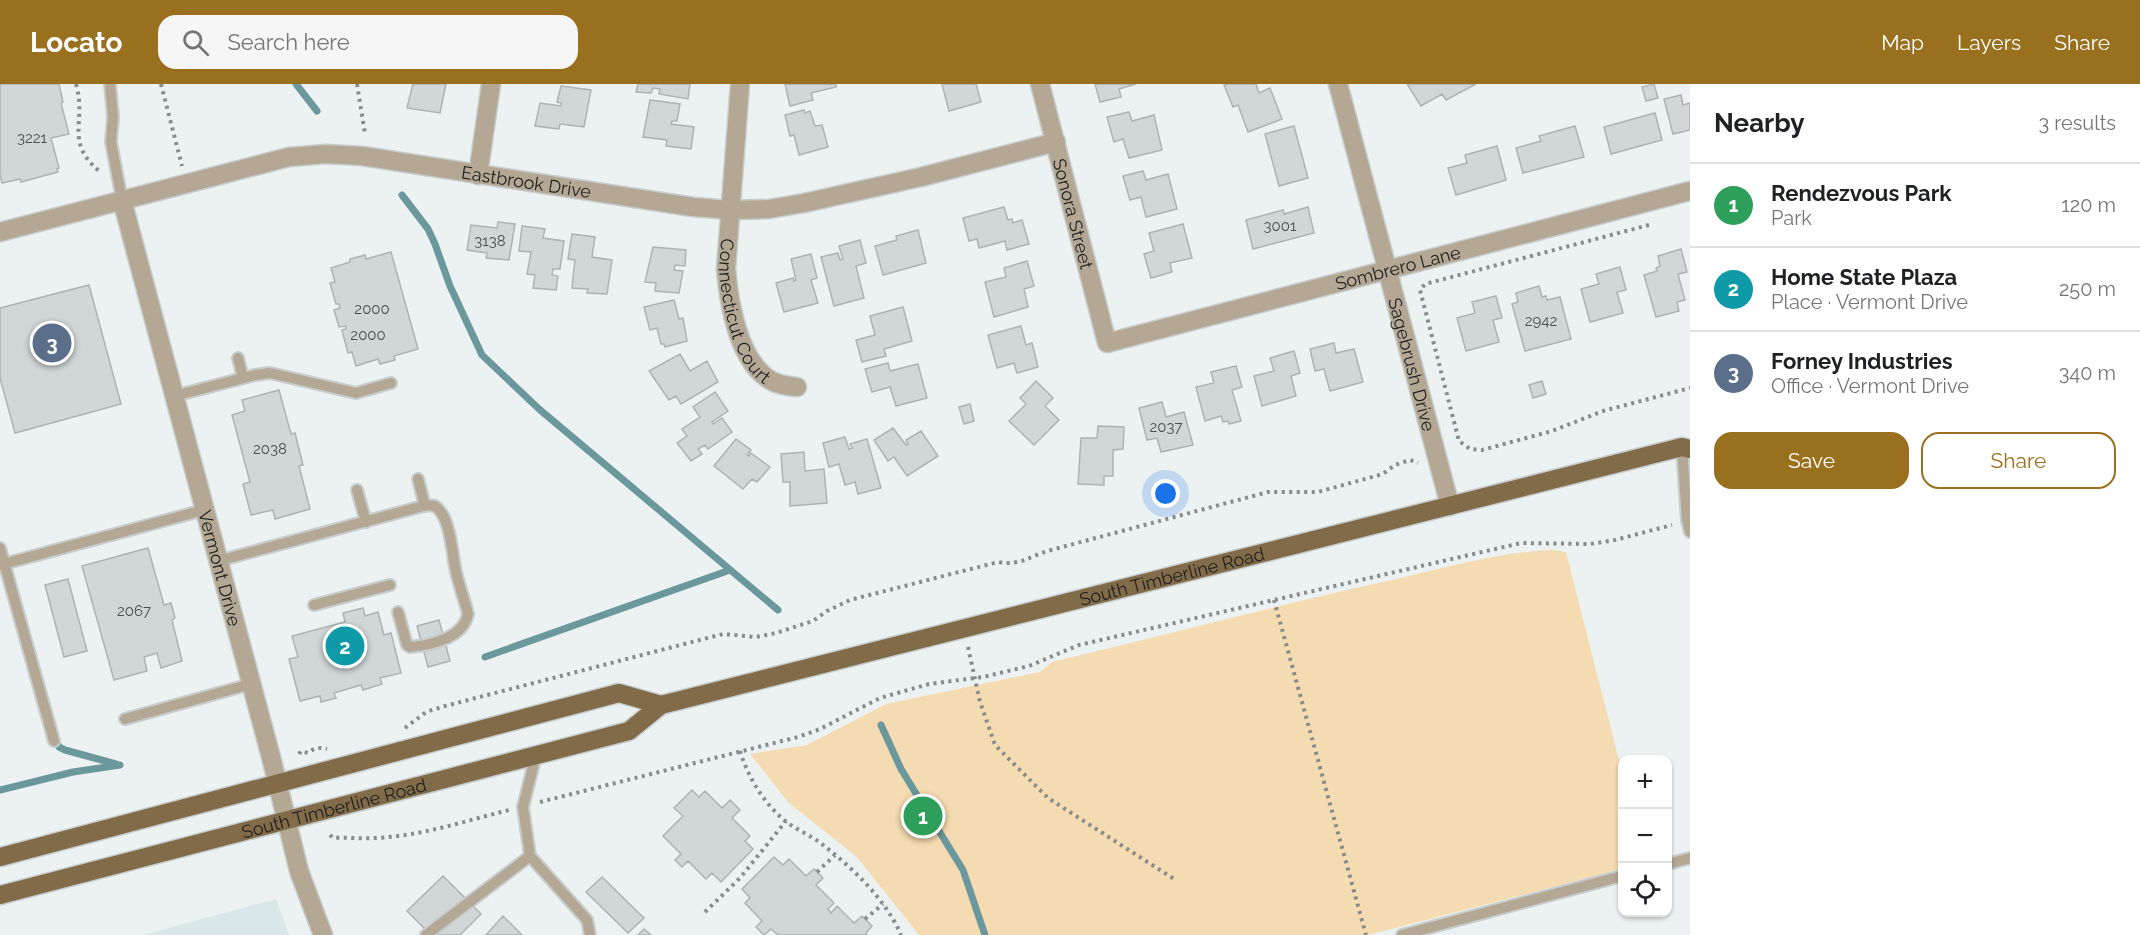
<!DOCTYPE html>
<html lang="en">
<head>
<meta charset="utf-8">
<style>
	:root { --surface:#fff; --page:#f6f6f6; --text:#202124; --muted:#757577; --line:#e0e0e0; --accent:#99701d }
	body { margin:0; font-family:Raleway,sans-serif; background:var(--page); color:var(--text) }
	.controls { position:absolute; right:18px; bottom:18px; display:grid; overflow:hidden; border-radius:12px; box-shadow:0 2px 4px #0004 }
	.controls button { width:54px; height:54px; display:grid; place-items:center; padding:0; border:0; border-bottom:2px solid var(--line); background:var(--surface); color:var(--text); font:30px sans-serif }
	.you { position:absolute; left:1166px; top:410px; width:21px; height:21px; margin:-15px; border:4px solid #fff; border-radius:50%; background:#1a73e8; box-shadow:0 0 0 9px #1a73e833 }
	.badge { display:grid; place-items:center; width:39px; height:39px; border-radius:50%; background:var(--accent); color:#fff; font-size:20px; font-weight:700 }
	.pin { position:absolute; translate:-50% -50%; border:3px solid #fff; box-shadow:0 2px 6px #0006 }
	.list { margin:0; padding:0; list-style:none }
	h2 { display:flex; justify-content:space-between; align-items:center; height:78px; margin:0; padding:0 24px; font-size:26px }
	h2 small { font-size:20px; font-weight:400; color:var(--muted) }
	.list li { display:grid; grid-template-columns:39px 1fr auto; gap:18px; align-items:center; box-sizing:border-box; height:84px; padding:0 24px; border-top:2px solid var(--line) }
	.list b { display:block; font-size:22px; white-space:nowrap }
	.list p { margin:0; font-size:20px; white-space:nowrap; color:var(--muted) }
	.list em { font-size:20px; font-style:normal; color:var(--muted) }
	.actions { display:flex; gap:12px; padding:18px 24px }
	.actions a { flex:1; padding:14px 0; border:2px solid var(--accent); border-radius:18px; text-align:center; font-size:21px; color:var(--accent) }
	.actions .main { background:var(--accent); color:#fff }
	.icon { flex:none; width:33px; height:33px; fill:none; stroke:currentColor; stroke-width:2; stroke-linecap:round; stroke-linejoin:round }
	.map { position:relative; flex:none; width:1690px; height:851px; overflow:hidden }
	header { display:flex; align-items:center; gap:36px; box-sizing:border-box; height:84px; padding:0 30px; background:var(--accent); color:#fff }
	header strong { font-size:28px }
	nav { display:flex; gap:33px; margin-inline-start:auto; font-size:21px }
	.search { width:420px; height:54px; background:var(--page); display:flex; align-items:center; gap:15px; box-sizing:border-box; padding:0 21px; border-radius:18px; color:var(--muted); font-size:22px }
	main { display:flex }
	aside { flex:1; background:var(--surface) }
	.map>svg:first-child { display:block }
	.built { fill:#d9e7e9 }
	.green { fill:#f5dbb1 }
	.lines { fill:none; stroke-linecap:round; stroke-linejoin:round }
	.stream { stroke:#6a989c; stroke-width:7 }
	.building { fill:#d1d6d7; stroke:#adb3b3; stroke-width:1.5 }
	.service-casing { stroke:#c7cccd; stroke-width:14 }
	.minor-casing { stroke:#c7cccd; stroke-width:21 }
	.primary-casing { stroke:#c7cccd; stroke-width:21 }
	.path { stroke:#878b8b; stroke-width:4; stroke-dasharray:3 4.5; stroke-linecap:butt }
	.service { stroke:#b4a894; stroke-width:10 }
	.minor { stroke:#b4a894; stroke-width:18 }
	.primary { stroke:#816b48; stroke-width:18 }
	.labels { text-anchor:middle; dominant-baseline:central; stroke-width:5; stroke-linejoin:round; paint-order:stroke }
	.number-label { font-size:15px; fill:#4c4f4f }
	.street-label { font-size:18px; fill:#202222; stroke:#ecf1f2 }
</style>
</head>
<body>
<header>
<strong>Locato</strong>
<div class="search"><svg class="icon" aria-label="search" viewBox="0 0 24 24"><circle cx="10" cy="10" r="6"/><path d="M15 15l6 6"/></svg>Search here</div>
<nav><a>Map</a><a>Layers</a><a>Share</a></nav>
</header>
<main>
<div class="map">
<svg width="1690" height="851" viewBox="0 0 1690 851">
	<rect width="100%" height="100%" fill="#ecf1f2"/>
	<path class="built" d="M276 815 289 851H143Z"/>
	<path class="green" d="M1553 466 1566 468 1622 688V785L1368 851H919L857 773 789 719 750 670 807 661 886 620 1040 588 1052 578C1165 551 1278 521 1392 496 1445 484 1499 468 1553 466Z"/>
	<g class="lines">
		<path class="stream" d="M296 0 317 27
			M402 111 428 145 435 160 450 202 482 271 539 325 778 526
			M485 573 730 486
			M881 641 901 685 963 786 985 851
			M57 659 59 663 65 666 116 680
			M0 706 73 688 120 681"/>
	</g>
	<path class="building" d="M0 0H59L63 18 61 19 69 50 51 54 59 84 57 85 58 88 21 98 20 95 2 99 0 91Z
		M413 0H446L440 29 407 24Z
		M638 0H690L688 15 659 10 660 5 653 4 651 9 636 8Z
		M785 0H836V3L811 9 813 16 790 22Z
		M942 0H976L981 18 949 27Z
		M1095 0H1136L1119 5 1121 13 1100 18Z
		M1228 0H1256L1259 9 1270 4 1282 35 1248 48 1238 21 1233 23 1224 1Z
		M1407 0H1476L1446 16 1442 10 1421 22Z
		M1654 0 1658 14 1646 17 1642 3Z
		M561 2 591 6 584 43 560 40 559 45 535 42 540 19 561 22V19L557 18Z
		M1681 11 1683 21 1690 19V46L1673 50 1664 15Z
		M650 16 680 20 677 37H672L671 40 694 43 691 65 666 62 667 56 643 53Z
		M804 26 805 29 810 27 815 42 822 41 828 63 799 71 794 51 790 52 785 31Z
		M1129 28 1132 37 1154 31 1162 66 1129 74 1123 55 1114 58 1107 33Z
		M1655 29 1662 56 1611 70 1604 43Z
		M1294 42 1308 94 1279 102 1265 50Z
		M1575 42 1584 73 1523 89 1516 64 1541 57 1539 52Z
		M1497 62 1506 96 1456 111 1448 84 1467 79 1465 71Z
		M1143 87 1146 96 1168 90 1177 125 1146 133 1141 113 1130 116 1123 92Z
		M1004 123 1008 136 1012 135 1013 139 1022 136 1029 160 1007 166 1005 157 979 164 977 155 969 157 963 134Z
		M1308 123 1314 149 1253 165 1246 136 1283 126 1284 130Z
		M498 138 515 140 509 176 486 174 487 169 467 166 471 141 497 144Z
		M1183 140 1192 174 1170 179 1172 188 1151 194 1144 170 1154 167 1149 149Z
		M522 142 545 145 543 154 564 157 560 185H553L552 191 558 192 556 206 533 204 535 191 527 190 531 168 519 167Z
		M918 146 926 179 883 191 875 162 897 156 896 152Z
		M572 150 595 153 592 173 612 176 607 210 587 209 588 205 572 204 575 176 568 175Z
		M860 156 866 179 856 182 864 214 834 222 821 173 838 169 840 176 843 175 839 162Z
		M653 163 686 166 685 182 675 181 674 186 683 187 679 209 655 207 656 199 645 198Z
		M1681 165 1687 188 1678 190 1685 216 1677 218 1679 227 1656 233 1644 191 1657 187 1656 184 1660 182 1658 172Z
		M391 168 418 265 394 272 395 276 380 280 378 275 356 282 352 268 348 269 342 246 346 245V242L339 243 334 226 340 224 339 220H336L330 199 335 198 331 184 350 178V175L365 171 366 175Z
		M811 170 817 194 811 196 818 219 784 228 776 199 793 194 794 197 796 196 791 175Z
		M1027 177 1034 202 1024 205 1028 223 994 233 985 198 1006 193 1004 184Z
		M1620 183 1626 206 1617 208 1623 229 1590 238 1581 205 1599 200 1596 190Z
		M89 201 121 320 15 349 0 294V224Z
		M1539 202 1542 213 1546 212 1547 216 1560 213 1571 255 1525 267 1512 220 1518 218 1516 209Z
		M1496 212 1502 234 1493 236 1499 258 1466 267 1457 234 1475 229 1472 218Z
		M674 216 679 235 683 234 687 257 665 263 664 260H661L657 244 650 246 644 223Z
		M903 223 912 257 884 265 886 272 862 278 856 256 875 251 870 232Z
		M1021 242 1026 261 1032 259 1038 283 1017 289 1014 279 997 284 988 251Z
		M1334 259 1336 269 1354 265 1363 298 1330 307 1324 285 1315 287 1310 265Z
		M1294 267 1300 289 1291 292 1296 312 1262 322 1254 292 1274 287 1270 274Z
		M680 270 690 287 707 277 718 298 681 320 676 312 669 316 649 287Z
		M888 279 890 287 918 280 927 314 896 322 890 303 872 308 865 285Z
		M1236 282 1242 303 1232 306 1241 337 1229 340 1228 337 1223 338 1221 332 1205 337 1196 303 1214 299 1211 288Z
		M1036 297 1053 314 1045 322 1059 336 1034 361 1009 337 1026 320 1020 314Z
		M1542 297 1546 310 1533 314 1529 301Z
		M279 306 291 350 295 349 303 381 299 382 310 425 275 435 273 426 251 431 243 400 250 398 232 331 245 327 242 316Z
		M715 308 728 327 712 338 713 340 722 334 732 348 708 365 705 361 698 365 702 370 691 377 677 359 687 352 682 345 700 333 693 323Z
		M1162 318 1166 333 1184 328 1193 361 1161 368 1157 354 1147 356 1139 324Z
		M970 320 974 337 964 340 959 323Z
		M1098 342 1124 343 1123 365 1113 366V392H1104V401L1078 400 1081 354H1097Z
		M893 344 906 361 908 360 906 356 921 347 938 372 907 392 894 373 888 377 874 356Z
		M845 353 849 365 852 364 850 360 867 355 881 404 858 410 855 398 845 401 839 380 829 383 823 359Z
		M736 355 751 366 747 371 749 372 751 369 770 383 757 398 752 395 743 405 714 382Z
		M804 368 805 387 824 385 827 419 790 422V398H783L781 370Z
		M148 464 164 521 171 519 175 534 172 536 182 577 161 584 157 569 144 573 147 587 114 596 82 482Z
		M68 495 87 567 64 573 45 501Z
		M363 524 365 532 378 528 384 551 391 549 401 589 380 594 382 600 363 606 361 601 334 609 336 614 321 618 320 612 300 617 289 575 298 573 292 552 345 538 343 529Z
		M439 536 450 577 428 583 417 542Z
		M692 706 699 713 705 707 722 724 730 716 740 726 732 734 750 752 745 757 753 765 721 798 712 789 706 795 688 777 682 783 675 776 681 770 663 752 683 732 674 724Z
		M774 773 783 781 789 775 806 792 814 785 823 794 816 801 834 819 828 825 831 829 837 822 854 839 862 832 872 842 866 849 867 851H778L771 845 764 851 756 843 762 837 745 819 750 814 742 805Z
		M443 792 481 830 460 851H431L407 827Z
		M602 793 644 834 628 849 586 808Z
		M503 832 522 851H486Z
		M644 845 651 851H638Z"/>
	<g class="lines">
		<g class="service-casing">
			<path id="service" d="M110 0 113 33 111 58 122 116
				M238 274 243 294
				M174 312 255 291 270 289 356 309 391 299
				M1682 363 1687 436 1690 448
				M418 395 425 422
				M357 406 366 438
				M0 464 54 657
				M218 477 427 421 435 422C450 432 452 467 455 483 458 499 464 514 468 530 463 554 432 561 410 563L407 561 398 528
				M0 481 204 426
				M314 521 390 501
				M125 635 251 600
				M536 671 523 723 530 772 587 836 590 851
				M1668 780 1690 774
				M426 851 530 772
				M1402 851 1622 792"/>
		</g>
		<g class="minor-casing">
			<g id="minor">
				<path id="s1" d="M740 0 726 185C729 219 738 276 770 296 778 301 787 302 797 303"/>
				<path id="s2" d="M1040 0 1107 259 1690 107"/>
				<path id="s3" d="M1338 0 1450 422"/>
				<path d="M478 91 491 0"/>
				<path id="s4" d="M122 116 272 677 299 787 323 851"/>
				<path id="s5" d="M0 148 289 73 326 70 362 72 693 123 730 126 769 125 804 119 921 93 1056 58"/>
			</g>
		</g>
		<g class="primary-casing">
			<g id="primary">
				<path d="M0 773 619 609 661 621"/>
				<path id="s6" d="M0 811 629 647 661 621 1682 363 1690 365"/>
			</g>
		</g>
		<path class="path" d="M76 0C87 38 64 57 99 87
			M161 0 182 82
			M357 0 365 50
			M1649 141 1425 200 1420 206 1459 357 1470 365 1482 366 1552 347 1603 327 1690 304
			M1274 516 1366 851
			M968 563 980 618 995 661 1048 714 1174 795
			M405 644 426 628 445 622 723 550 756 553 776 549 813 537 827 527 850 516 998 478C1022 482 1029 472 1051 466L1268 408H1318L1383 390 1395 381 1410 376 1418 379
			M740 667C748 693 763 718 784 736 796 746 811 751 823 761 854 785 886 816 901 851
			M299 670 301 667 308 669C314 664 319 663 327 665
			M540 718 798 653 820 645 880 614 929 600 983 593 1029 582 1079 561 1521 459 1590 460 1615 456 1672 441
			M330 751 333 754C347 753 361 755 375 754 421 752 465 737 509 726
			M817 788 835 771
			M705 828 740 794 786 737
			M865 835 883 820"/>
		<use href="#service" class="service"/>
		<use href="#minor" class="minor"/>
		<use href="#primary" class="primary"/>
	</g>
	<g class="labels">
		<g class="number-label">
			<text x="32" y="54">3221</text>
			<text x="1280" y="142">3001</text>
			<text x="490" y="157">3138</text>
			<text x="372" y="225">2000</text>
			<text x="1541" y="237">2942</text>
			<text x="368" y="251">2000</text>
			<text x="1166" y="343">2037</text>
			<text x="270" y="365">2038</text>
			<text x="134" y="527">2067</text>
		</g>
		<g class="street-label">
			<text stroke="none"><textPath href="#s5" startOffset="538">Eastbrook Drive</textPath></text>
			<text stroke="none"><textPath href="#s2" startOffset="134">Sonora Street</textPath></text>
			<text stroke="none"><textPath href="#s2" startOffset="568">Sombrero Lane</textPath></text>
			<text stroke="none"><textPath href="#s1" startOffset="231">Connecticut Court</textPath></text>
			<text stroke="none"><textPath href="#s3" startOffset="290">Sagebrush Drive</textPath></text>
			<text stroke="none"><textPath href="#s4" startOffset="381">Vermont Drive</textPath></text>
			<text stroke="none"><textPath href="#s6" startOffset="1218">South Timberline Road</textPath></text>
			<text stroke="none"><textPath href="#s6" startOffset="345">South Timberline Road</textPath></text>
		</g>
	</g>
</svg>
<div class="controls">
<button>+</button>
<button>−</button>
<button><svg class="icon" aria-label="locate" viewBox="0 0 24 24"><circle cx="12" cy="12" r="6"/><path d="M12 2v4M12 18v4M2 12h4M18 12h4"/></svg></button>
</div>
<div class="you"></div>
<div class="pin badge" style="left:923px;top:732px;background:#2e9e5b">1</div>
<div class="pin badge" style="left:345px;top:562px;background:#0f9aa8">2</div>
<div class="pin badge" style="left:52px;top:259px;background:#5c6f8a">3</div>
</div>
<aside>
<h2>Nearby<small>3 results</small></h2>
<ul class="list">
<li><span class="badge" style="background:#2e9e5b">1</span><div><b>Rendezvous Park</b><p>Park</p></div><em>120 m</em></li>
<li><span class="badge" style="background:#0f9aa8">2</span><div><b>Home State Plaza</b><p>Place · Vermont Drive</p></div><em>250 m</em></li>
<li><span class="badge" style="background:#5c6f8a">3</span><div><b>Forney Industries</b><p>Office · Vermont Drive</p></div><em>340 m</em></li>
</ul>
<div class="actions"><a class="main">Save</a><a>Share</a></div>
</aside>
</main>
</body>
</html>
